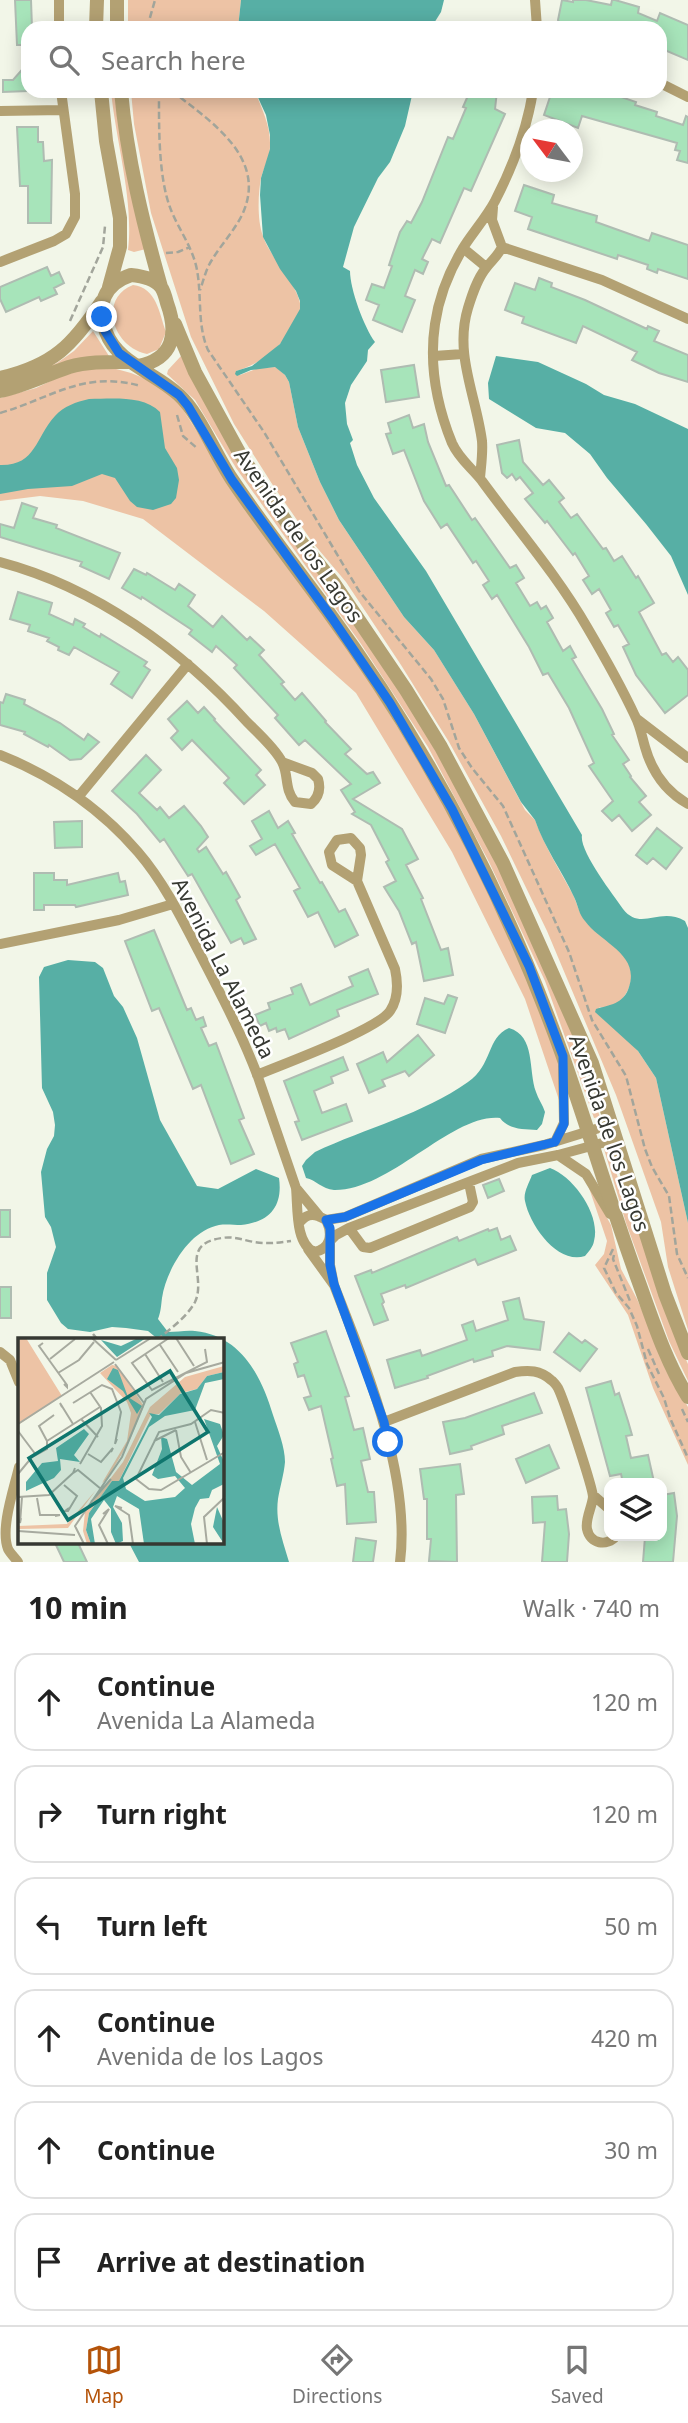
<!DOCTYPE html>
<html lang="en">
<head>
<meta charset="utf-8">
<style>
	:root { --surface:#fff; --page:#f2f2f2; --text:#222; --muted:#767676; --line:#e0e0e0; --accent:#b45309 }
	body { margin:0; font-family:"Noto Sans",sans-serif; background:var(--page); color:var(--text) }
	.controls { position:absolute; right:21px; bottom:21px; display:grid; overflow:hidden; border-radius:14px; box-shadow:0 4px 18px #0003 }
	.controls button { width:63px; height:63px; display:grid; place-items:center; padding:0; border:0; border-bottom:2px solid var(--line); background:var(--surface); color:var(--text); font:35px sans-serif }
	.compass { position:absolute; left:520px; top:119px; width:63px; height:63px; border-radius:50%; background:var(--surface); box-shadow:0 4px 18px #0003; rotate:302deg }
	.stop { position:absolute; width:21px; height:21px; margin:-16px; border:5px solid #1a73e8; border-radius:50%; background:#fff }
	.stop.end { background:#1a73e8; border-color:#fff; box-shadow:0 2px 7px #0008 }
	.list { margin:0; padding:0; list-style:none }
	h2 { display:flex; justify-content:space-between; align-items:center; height:91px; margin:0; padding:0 28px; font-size:30px }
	h2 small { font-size:23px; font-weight:400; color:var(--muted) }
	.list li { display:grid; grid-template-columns:46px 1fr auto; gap:21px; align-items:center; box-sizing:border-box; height:98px; margin:0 14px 14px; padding:0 14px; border:2px solid var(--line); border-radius:21px }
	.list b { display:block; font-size:26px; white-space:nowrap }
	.list p { margin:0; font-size:23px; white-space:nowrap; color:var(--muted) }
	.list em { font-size:23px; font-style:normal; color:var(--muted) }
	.icon { flex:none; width:38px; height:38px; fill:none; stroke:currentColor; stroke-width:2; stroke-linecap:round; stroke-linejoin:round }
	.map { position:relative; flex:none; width:688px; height:1562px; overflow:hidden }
	.search { position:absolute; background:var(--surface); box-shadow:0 4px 18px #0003; left:21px; right:21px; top:21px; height:77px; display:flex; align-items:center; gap:18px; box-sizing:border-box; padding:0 24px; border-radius:21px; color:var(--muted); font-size:26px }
	.sheet { height:763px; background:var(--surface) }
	nav { display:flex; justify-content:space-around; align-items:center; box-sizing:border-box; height:98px; border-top:2px solid var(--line); background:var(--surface); font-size:19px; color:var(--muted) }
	nav a { display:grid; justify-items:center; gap:4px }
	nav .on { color:var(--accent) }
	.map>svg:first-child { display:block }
	.green { fill:#edc3a5 }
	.water { fill:#57afa5 }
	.building { fill:#a7e4ba; stroke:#afbcb2; stroke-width:2 }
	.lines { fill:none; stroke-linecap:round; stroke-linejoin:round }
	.path { stroke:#a2a59b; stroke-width:2.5; stroke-dasharray:7 3.5; stroke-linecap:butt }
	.minor { stroke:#b3a173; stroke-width:10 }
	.tertiary { stroke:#b3a173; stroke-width:14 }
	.route { stroke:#1a73e8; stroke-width:9 }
	.labels { text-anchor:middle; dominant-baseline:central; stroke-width:5; stroke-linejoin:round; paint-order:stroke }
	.street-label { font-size:21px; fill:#363832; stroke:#fff }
	.inset-road { fill:none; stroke:#a7aa9f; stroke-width:2 }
	.view { fill:#0f766e; fill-opacity:0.15; stroke:#0f766e; stroke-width:3.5 }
	.inset-edge { fill:none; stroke:#363832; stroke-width:3.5 }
</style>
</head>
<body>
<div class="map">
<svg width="688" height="1562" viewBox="0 0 688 1562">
	<rect width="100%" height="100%" fill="#f2f6e8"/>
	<path class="green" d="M128 0H241L238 28H128Z
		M111 91H118L146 249 134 252 128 250C134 201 116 142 111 91Z
		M131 91H255C262 110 271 126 270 147 270 158 264 167 261 178 258 194 257 220 263 236 269 257 305 292 300 311 292 339 263 364 236 371L240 375 259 368 276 367 285 375 289 382 298 427 320 482 339 520 404 617 434 650 474 714 525 810 535 820C544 845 559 869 572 893 576 900 578 910 583 917 594 934 626 949 631 967 635 986 620 1012 599 1007L638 1051 656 1078 688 1223V1330L668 1267 661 1222 616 1095 547 931 501 836 449 742 401 665 346 582 313 543 274 487 234 424 191 337 151 213 134 124Z
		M133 285C157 288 159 313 166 332L159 349 147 354C111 346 99 298 133 285Z
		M93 331 109 356 28 375 57 363 74 351Z
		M181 356 399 686 497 859 584 1056V1071L600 1117 594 1118 545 981 489 862 428 747 361 644 236 468 195 400 167 374 168 370Z
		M109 367 131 373 156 383 180 405 244 505 319 607 371 684 425 772 475 860 537 998 560 1067V1103L525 999 452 852 356 693 264 611 143 519 83 501 40 496 0 501V398L36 388 65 374 89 368Z
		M608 1148 621 1187 631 1201 676 1338 688 1364V1381L669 1341 626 1223 604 1149Z
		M587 1182 611 1225 621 1269 637 1299 672 1379 688 1407V1465L653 1388 628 1315 595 1265 604 1254 607 1241Z"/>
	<path class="water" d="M241 0H444L441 12 431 28H238Z
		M255 91H413L405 126 390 162 378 178 354 227 343 267 350 271C350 289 364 327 375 342L368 350 367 361 351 385 345 403 347 424 353 440 350 443 357 465 374 498 426 571 582 835C579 851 613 894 623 909 641 932 659 906 685 921L688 928V1223L656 1078 638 1051 595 1012 596 1009C609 1005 624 1004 629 987 640 954 601 943 585 921 579 915 578 905 574 897 562 871 544 847 535 820L521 802 474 714 434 650 404 617 339 520 320 482 298 427 289 382 285 375 275 367 251 370 237 376 235 374 236 371 252 366 280 344 300 309V301L296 291 280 269 263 237 260 195 261 178 270 149V135L266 115Z
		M496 356 538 362 586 384 604 395 635 404 688 429V595L671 556 646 524 607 478 590 454 565 433 536 428 489 399 488 383Z
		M89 399C112 399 143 395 160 412L165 448 177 468 179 480 176 498 171 504 153 510 137 507 130 501 115 478 102 474 72 486 28 489 0 494V465C36 466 35 438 55 416 64 406 76 402 89 399Z
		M68 960 95 962 103 968 114 996 123 1007 137 1038 160 1120 197 1186 218 1189 256 1169 279 1178C283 1206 270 1222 241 1225 234 1225 226 1224 219 1225 209 1227 199 1233 191 1241 177 1255 165 1278 162 1298 161 1306 161 1311 158 1319L168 1332C177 1332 186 1330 195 1331 241 1336 261 1375 273 1415 278 1430 285 1447 285 1462 284 1474 280 1487 278 1499 275 1522 283 1541 289 1562H139L129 1543H222V1340H159L148 1331 126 1328 112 1327 90 1332 68 1329 61 1323 47 1300V1273L56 1247 51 1227 45 1217 41 1172 47 1149 54 1136 55 1125 53 1112 42 1088 39 977 44 967Z
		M509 1028C536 1036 528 1070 536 1092 538 1099 543 1105 545 1112L542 1124 537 1130C523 1129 509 1130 500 1118 452 1113 390 1191 334 1190 322 1189 316 1180 306 1178L302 1166 306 1160 315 1152C366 1128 423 1114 468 1082 493 1065 486 1038 509 1028Z
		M550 1168C574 1177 601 1215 594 1241 593 1247 589 1251 585 1256 558 1265 530 1226 525 1201 523 1193 529 1183 532 1175Z"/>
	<path class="building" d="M15 0H31L32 28H28V45H17Z
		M562 0 573 2V0H586L611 5 612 0H615L639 7 638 13 657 21 660 13 688 25V60L660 48V28L561 26 558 20Z
		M28 63V91L3 92V80H13Z
		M470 91H497L495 109 505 114 471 191 464 188 440 243 432 239 422 259 428 262 423 274 415 270 405 296 415 300 402 332 373 320 379 305 366 300 372 284 384 288 392 266 389 265 400 232 407 221 411 223 422 202 448 137 453 139 466 108 463 107Z
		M552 91H589L603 96 604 91 636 102 635 105 657 112 656 116 683 125 686 116 688 117V163L677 160 680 151 675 150 677 143 582 116 578 128 544 115Z
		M17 127H38V142H43L44 161 52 160 51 223H28V186H20Z
		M524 185 554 195 552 203 597 216 596 222 649 241 652 233 688 245V279L658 269 657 273 647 269 648 265 618 255 617 259 528 229 532 217 515 211Z
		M47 267 51 276 59 272 64 283 54 288 57 294 41 301 39 297 6 312 0 299V287Z
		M539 278 552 283 551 287 585 300 647 329 648 326 659 331 654 341 688 355V382L659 373 632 360 637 352 583 326 576 343 522 323 524 317 505 310 515 283 535 290Z
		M414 365 419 397 386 402 381 370Z
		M409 415 413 428 424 424 428 442 446 486 449 485 472 520 475 518 510 568 516 565 524 578 516 583 530 606 537 602 541 609 546 606 553 618 547 622 563 651 570 646 576 657 572 659 602 709 614 734 612 735 629 760 623 764 631 776 630 777 646 796 639 802 651 815 632 831 619 815 612 821 602 811 613 801 589 766 594 763 569 708 548 673 543 675 529 647 497 595 492 599 483 585 489 581 476 561 473 563 447 524 441 528 424 501 404 450 393 454 386 434 391 433 388 423Z
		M519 440 523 462 543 485 549 480 564 498 559 502 571 518 577 514 603 549 606 548 614 561 622 556 636 578 638 576 654 603 639 612 662 655 666 653 673 662 678 657 688 670V695L665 713 636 675 623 647 629 644 618 625 614 627 606 613 611 610 599 589 592 594 583 580 589 576 575 553 573 555 547 521 545 523 525 499 533 493 520 477 516 480 512 474 507 478 502 473 497 445Z
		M22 503 37 508 33 518 57 525 56 528 120 553 109 579 80 566 82 562 0 537V524L14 528Z
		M134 569 146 575 147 573 175 590 179 584 195 595 188 606 213 627 222 616 247 640 250 637 264 650 259 655 284 682 281 684 295 700 302 693 326 721 325 722 351 749 345 754 367 774 373 772 380 783 353 799 402 829 418 859 406 865 423 898 421 899 441 950 448 948 453 975 424 981 416 942 412 944 399 911 384 887 396 881 386 862 389 860 371 825 352 814 355 812 341 790 351 784 305 740 299 745 275 718 278 715 234 668 237 665 216 646 212 652 189 634 192 630 142 597 141 599 122 588Z
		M18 592 52 603 49 614 73 625 75 619 85 624 83 627 100 637 101 634 147 662 144 666 150 670 132 698 111 684 119 672 74 647 69 655 58 650 59 647 47 641 49 638 28 631 30 625 10 619Z
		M6 694 25 700 24 704 60 723 84 740 88 734 99 742 81 759 70 760 49 745 48 747 24 734 25 732 0 725V702L3 703Z
		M187 701 198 713 204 707 215 719 214 720 261 770 256 775 265 785 244 804 224 783 229 778 192 740 182 750 171 738 178 731 168 719Z
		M146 755 161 770 139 793 157 810 160 807 169 818 184 806 201 826 208 837 197 849 199 852 206 847 223 874 226 872 240 897 236 900 256 939 244 944 241 938 231 943 192 874 188 876 164 839 160 842 137 814 112 791Z
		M269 811 278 828 288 821 295 833 292 834 320 883 322 882 339 912 345 909 358 935 335 947 318 912 308 917 294 891 300 888 275 844 256 855 250 846 262 839 252 821Z
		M82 821V847L55 848 54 822Z
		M657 828 682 848 666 869 653 858 647 864 636 855Z
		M34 873H54V880H67V885L118 873 120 882 125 881 128 895 76 907 75 905H44V910H34Z
		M154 930 187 1010 191 1008 196 1020 203 1017 206 1026 201 1028 209 1046 216 1043 244 1118 239 1120 254 1154 231 1164 201 1085 193 1089 159 1008 152 1011 125 941Z
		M368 969 378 994 337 1010 339 1016 289 1039 285 1029 277 1032 276 1028 269 1031 266 1023 260 1026 255 1015 270 1009 268 1003 293 994 291 988 301 984 310 1005 353 986 349 977Z
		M448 995 457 998 445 1033 417 1024 425 998 444 1004Z
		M418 1035 434 1055 409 1076 405 1071 382 1080 385 1086 369 1093 357 1064 383 1052 387 1062Z
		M343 1057 348 1070 331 1077 333 1083 314 1091 322 1113 346 1104 352 1121 302 1140 295 1122 299 1121 284 1081Z
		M499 1179 504 1191 488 1198 483 1185Z
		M0 1210H10V1237H0Z
		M497 1228 501 1240 510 1236 516 1250 478 1265 475 1259 406 1288 405 1285 381 1294 384 1302 382 1304 388 1320 374 1325 355 1276 371 1270 372 1273 457 1237 459 1241 488 1229 489 1231Z
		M0 1287H11V1318H0Z
		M519 1298 524 1319 544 1322 540 1350 507 1346 492 1351 493 1356 474 1362 473 1359 427 1376 428 1378 395 1388 387 1360 420 1350 422 1356 467 1340 462 1325 473 1321 476 1331 508 1320 503 1302Z
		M326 1331 349 1396 345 1397 354 1430 363 1428 370 1459 361 1461 368 1492H374L376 1522 347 1524 345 1484 337 1486 331 1459 333 1458 321 1406 309 1410 304 1398 311 1396 304 1375 298 1377 294 1364 298 1362 291 1343Z
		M569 1333 582 1343 585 1340 597 1349 580 1371 554 1352Z
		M611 1381 615 1395 619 1393 628 1421 632 1435 626 1436 631 1458 648 1455 654 1482 623 1483 621 1474 610 1476 586 1388Z
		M534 1393 542 1413 502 1426 504 1434 471 1446 472 1449 450 1454 443 1422 465 1418Z
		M549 1445 559 1468 526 1483 516 1459Z
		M460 1464 464 1494 456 1495 457 1562 429 1561 431 1539H427V1499H424L420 1469Z
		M674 1493 677 1516 673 1562H643L645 1537 662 1536V1495Z
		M557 1496 558 1510 566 1509 569 1534 567 1562H542L545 1522 533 1523 532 1497Z
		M356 1538 376 1541 373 1562H353Z
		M55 1543H78L87 1562H64Z"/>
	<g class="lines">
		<path class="path" d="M147 28 155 0
			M159 91C159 125 158 178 171 210 179 230 193 248 197 270 202 297 197 325 208 350L264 432 359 591 431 679 443 699 459 748 472 768 503 806 569 952 592 1020 626 1076 645 1149 652 1167 669 1196 677 1254 688 1278
			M172 91C210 121 269 158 242 215 233 233 218 248 209 265 205 273 203 282 200 290
			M166 253 178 252 190 247
			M70 321 103 247 105 226
			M0 413C52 398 83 370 141 386
			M177 415 183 436 198 449
			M613 1249 604 1268 616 1293 629 1308 637 1326 647 1364 664 1398 670 1418 688 1458
			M614 1255 613 1259 630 1301
			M93 1334 98 1340
			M157 1340C170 1329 187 1317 195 1302 207 1277 178 1244 222 1238 233 1236 243 1240 254 1242 267 1244 278 1243 291 1241
			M648 1349 659 1374
			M682 1409 688 1422"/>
		<path class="minor" d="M59 0V28
			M535 0 537 28
			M660 83 688 97
			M533 91C527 129 513 166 495 201 487 216 475 230 465 245 450 269 439 296 435 324 429 364 437 406 452 443 459 459 472 468 482 481 517 529 557 575 587 627 604 656 621 686 635 716 640 725 642 737 645 747 652 772 665 791 688 804
			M0 111 63 110
			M493 207 492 220 502 247
			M502 247 602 280 688 319
			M463 248 486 267
			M0 262 54 241 66 234 75 217V194L61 91
			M434 356 463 354
			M480 478C481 466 483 453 482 441 476 395 454 354 468 308 472 295 477 279 486 268 491 261 498 256 502 247
			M0 562C95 587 182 650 247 722 257 732 276 749 282 762 289 775 284 789 295 802L311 804C319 797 321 789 318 779L312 773 282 762
			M637 719 688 758
			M0 755C53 776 100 808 138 852 163 881 181 917 199 952 220 993 242 1034 258 1077 271 1114 283 1151 296 1188
			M79 796 188 664
			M0 944 119 920 173 904
			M257 1075C283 1064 377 1030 390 1011 399 998 398 983 395 969L357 881 361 855 360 848 351 838 337 840 329 852 332 865 357 881
			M555 1142 564 1123 563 1066
			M558 1155 586 1174 610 1214
			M326 1220 345 1217 481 1159 544 1145 612 1124
			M300 1222C308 1212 316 1214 326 1220 333 1234 331 1249 314 1252 295 1243 298 1208 296 1188L320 1217
			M349 1228 363 1247 370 1248 470 1207 473 1202 469 1183
			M308 1249 334 1285 330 1265V1241L336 1235 349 1228 518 1163 558 1155 617 1139
			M334 1285C365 1365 411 1474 400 1562
			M0 1352 10 1360 19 1382
			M384 1422 515 1372C529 1370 540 1370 551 1380 553 1381 557 1386 558 1388 564 1400 593 1488 593 1497 592 1507 585 1519 587 1529 590 1544 607 1547 616 1536
			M593 1495 609 1509
			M18 1562C15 1558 10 1553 8 1549 0 1528 14 1489 19 1467"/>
		<path class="tertiary" d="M96 28 97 0
			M117 28V0
			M101 91 106 141 120 218V247L109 287
			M121 91C127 158 143 223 161 287
			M175 324 195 372 240 454 294 533 333 582 406 690 441 747 503 863 592 1063 665 1294 688 1353
			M138 366C174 359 178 333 167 303 166 299 164 291 161 287 155 279 141 276 131 275 104 284 96 305 106 332 117 363 156 373 179 395 199 413 215 454 231 478 261 523 295 566 327 610 426 745 505 896 562 1054 588 1128 610 1203 637 1277 652 1318 665 1360 688 1397
			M0 378C53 366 73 345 102 301
			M0 391C25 386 45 375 69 367 89 361 110 362 131 362"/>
	</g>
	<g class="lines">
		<path class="route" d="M102 317 105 331 119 353 179 395 188 406 232 480 332 618 390 703 452 809 529 966 563 1056 564 1124 555 1142 481 1160 345 1217 326 1220 330 1228V1265L334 1284 384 1422 388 1442"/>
	</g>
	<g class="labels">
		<g class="street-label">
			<text transform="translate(299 535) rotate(55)">Avenida de los Lagos</text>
			<text transform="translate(224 968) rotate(63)">Avenida La Alameda</text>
			<text transform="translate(610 1133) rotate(71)">Avenida de los Lagos</text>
		</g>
	</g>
	<g transform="translate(18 1338)">
		<rect width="206" height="206" fill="#f2f6e8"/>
		<path d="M0 0H8L44 58 0 87ZM94 27 99 28 126 68 111 104 89 141 84 145 109 103 113 75 109 64 82 35ZM206 28V34L189 38 179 51 163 55 141 76H133L101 143H94L71 175 68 192 73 206H69L65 193 67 174 105 124 132 69 167 39ZM78 152 50 190 0 191V188L49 186Z" fill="#edc3a5"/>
		<path d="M120 0H128L99 19 83 2 103 8ZM95 30 100 32 110 59 124 68 119 76 105 53 89 41ZM206 34V41L187 45 177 72 147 78 131 89 105 140 108 151 127 163 157 159 167 150 157 138 140 141 134 137 144 111 143 99 149 101 158 134 174 147 202 126 186 81 202 86 206 97 199 108 206 124V146L194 152 191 160 182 161 177 170 173 186 177 206H126L121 171 99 158 95 169 104 185 105 203 98 206 93 194V171L86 162 73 181 77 206H73L68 192 71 175 94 143H101L134 79 131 75 141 77 162 56 179 51 189 38ZM66 91 71 96 56 117 62 124 42 121 43 132 36 140 8 153V144L24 125 40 123 38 110ZM199 169 206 185V206L195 189Z" fill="#57afa5"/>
		<path class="inset-road" d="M74 0 98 22M151 0 114 25 134 52 189 24 187 11M158 0 176 28M25 5 21 8 49 47V49L46 46M142 7 160 34M127 16 145 44M32 21 57 1M98 22 133 0M97 26 126 65M40 35 61 22 76 4M60 62 55 65 84 47 94 51 103 74 97 106 99 101M44 69 42 65 55 86M207 75 193 72 173 86 141 94 118 141 131 151 143 152 207 114M63 81 80 99M177 84 189 122M0 86 96 24M158 92 163 119 173 135M0 93 18 117M29 103 82 69M29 103 21 88 36 77 32 80M136 103 158 92M70 116 83 124 95 110 93 114M62 126 84 88 83 70 72 54M57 130 55 135 60 132 83 151M0 136 14 119 29 111V103M46 147 59 158 50 173H47L51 170M0 159 31 157 55 135M19 160 22 177H42L37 178M73 164 93 141M104 170 97 168 111 177 115 206M85 176 91 171 81 187 90 206M3 180 2 185 4 159M0 193 57 197M66 206 57 188 104 119 128 61 168 35 207 24M189 206 186 179 207 159"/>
		<path class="view" d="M152 33 190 94 50 182 11 120Z"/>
		<rect width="206" height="206" class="inset-edge"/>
	</g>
</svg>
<div class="controls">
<button><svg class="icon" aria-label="layers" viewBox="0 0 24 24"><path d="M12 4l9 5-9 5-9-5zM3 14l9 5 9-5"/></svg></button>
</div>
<svg class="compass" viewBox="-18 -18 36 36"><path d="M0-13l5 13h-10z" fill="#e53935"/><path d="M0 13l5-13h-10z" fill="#767676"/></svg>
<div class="stop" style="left:388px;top:1442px"></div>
<div class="stop end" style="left:102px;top:317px"></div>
<div class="search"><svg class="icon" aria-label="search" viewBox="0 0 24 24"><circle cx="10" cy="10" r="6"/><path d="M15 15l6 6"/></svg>Search here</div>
</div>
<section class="sheet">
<h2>10 min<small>Walk · 740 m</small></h2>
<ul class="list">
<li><svg class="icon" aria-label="ahead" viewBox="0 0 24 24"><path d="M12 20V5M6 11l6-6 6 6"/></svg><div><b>Continue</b><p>Avenida La Alameda</p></div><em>120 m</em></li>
<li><svg class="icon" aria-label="right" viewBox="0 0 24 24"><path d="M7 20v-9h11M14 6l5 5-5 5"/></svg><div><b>Turn right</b></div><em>120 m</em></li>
<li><svg class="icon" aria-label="left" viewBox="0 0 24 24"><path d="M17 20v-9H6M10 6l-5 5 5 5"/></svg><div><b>Turn left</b></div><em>50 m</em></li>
<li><svg class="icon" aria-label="ahead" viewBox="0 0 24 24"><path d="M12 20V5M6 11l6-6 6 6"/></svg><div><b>Continue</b><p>Avenida de los Lagos</p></div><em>420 m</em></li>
<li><svg class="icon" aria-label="ahead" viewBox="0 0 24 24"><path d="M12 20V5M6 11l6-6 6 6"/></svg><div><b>Continue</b></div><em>30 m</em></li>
<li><svg class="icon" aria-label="arrive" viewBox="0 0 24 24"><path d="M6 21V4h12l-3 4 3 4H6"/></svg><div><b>Arrive at destination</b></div></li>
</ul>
</section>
<nav>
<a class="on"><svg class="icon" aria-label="map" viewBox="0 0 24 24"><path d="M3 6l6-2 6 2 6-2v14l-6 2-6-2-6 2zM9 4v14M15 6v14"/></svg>Map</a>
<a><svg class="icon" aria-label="directions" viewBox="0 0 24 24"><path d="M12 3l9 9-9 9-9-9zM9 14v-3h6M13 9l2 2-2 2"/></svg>Directions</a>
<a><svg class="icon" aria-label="saved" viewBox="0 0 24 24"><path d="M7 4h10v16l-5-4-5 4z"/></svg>Saved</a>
</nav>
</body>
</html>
